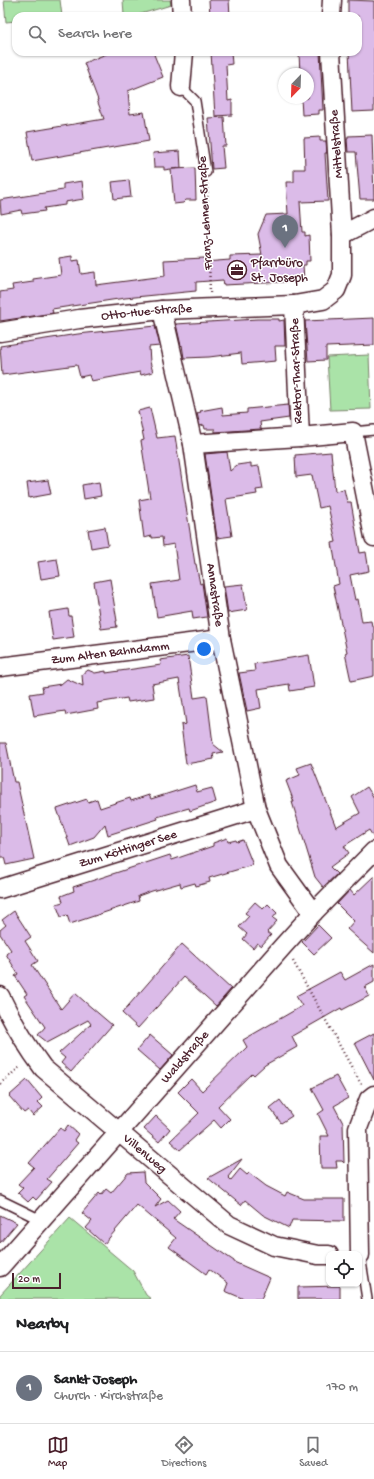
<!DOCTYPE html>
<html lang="en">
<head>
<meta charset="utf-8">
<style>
	:root { --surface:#fff; --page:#f2f2f2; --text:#202124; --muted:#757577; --line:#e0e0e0; --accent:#4a1f2b }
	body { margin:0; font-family:"Gochi Hand",sans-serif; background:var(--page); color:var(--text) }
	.controls { position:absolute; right:12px; bottom:12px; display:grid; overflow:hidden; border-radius:8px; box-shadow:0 1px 3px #0004 }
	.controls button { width:36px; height:36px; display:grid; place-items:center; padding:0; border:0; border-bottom:1px solid var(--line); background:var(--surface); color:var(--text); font:20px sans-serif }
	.compass { position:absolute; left:278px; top:68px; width:36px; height:36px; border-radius:50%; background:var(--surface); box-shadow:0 1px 3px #0004; rotate:203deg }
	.scale { position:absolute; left:12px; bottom:10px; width:49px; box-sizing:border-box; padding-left:4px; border:2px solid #4a1f2b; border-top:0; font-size:11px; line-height:14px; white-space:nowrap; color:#4a1f2b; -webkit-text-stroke:3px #fff; paint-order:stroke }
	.you { position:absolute; left:204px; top:649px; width:14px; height:14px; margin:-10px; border:3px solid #fff; border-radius:50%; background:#1a73e8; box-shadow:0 0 0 6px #1a73e833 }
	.badge { display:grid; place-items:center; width:26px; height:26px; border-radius:50%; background:var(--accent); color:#fff; font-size:13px; font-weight:700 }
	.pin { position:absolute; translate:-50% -33px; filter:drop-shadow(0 1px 2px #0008) }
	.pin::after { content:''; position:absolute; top:21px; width:14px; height:12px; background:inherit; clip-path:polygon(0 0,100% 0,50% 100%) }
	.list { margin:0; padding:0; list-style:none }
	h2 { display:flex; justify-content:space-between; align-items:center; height:52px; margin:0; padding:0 16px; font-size:17px }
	h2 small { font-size:13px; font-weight:400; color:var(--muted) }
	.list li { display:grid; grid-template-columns:26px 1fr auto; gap:12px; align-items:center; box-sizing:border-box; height:72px; padding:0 16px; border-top:1px solid var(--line) }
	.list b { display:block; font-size:15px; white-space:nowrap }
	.list p { margin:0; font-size:13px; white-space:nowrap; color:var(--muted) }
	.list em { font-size:13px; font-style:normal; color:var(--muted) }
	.icon { flex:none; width:22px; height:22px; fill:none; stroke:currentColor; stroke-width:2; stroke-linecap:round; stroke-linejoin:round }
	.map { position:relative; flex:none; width:374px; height:1299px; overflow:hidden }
	.search { position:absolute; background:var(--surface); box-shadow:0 1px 3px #0004; left:12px; right:12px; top:12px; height:44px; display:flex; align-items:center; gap:10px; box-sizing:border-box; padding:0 14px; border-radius:12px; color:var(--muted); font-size:15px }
	.sheet { height:124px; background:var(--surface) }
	nav { display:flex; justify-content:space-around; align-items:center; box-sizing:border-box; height:56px; border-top:1px solid var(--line); background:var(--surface); font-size:11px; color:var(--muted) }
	nav a { display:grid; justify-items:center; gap:2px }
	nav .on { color:var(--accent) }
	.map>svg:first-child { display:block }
	.green { fill:#aae3a8; stroke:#7a816a }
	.building { fill:#dbbbe8; stroke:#4a1f2b }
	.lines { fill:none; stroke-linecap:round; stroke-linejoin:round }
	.service-casing { stroke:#4a1f2b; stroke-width:12 }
	.minor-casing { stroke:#4a1f2b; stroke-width:21 }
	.path { stroke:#4a1f2b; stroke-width:2.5; stroke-dasharray:1 3; stroke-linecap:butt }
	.service { stroke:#fff; stroke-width:9 }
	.minor { stroke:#fff; stroke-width:18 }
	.labels { text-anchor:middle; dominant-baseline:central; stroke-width:3; stroke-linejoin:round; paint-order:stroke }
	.street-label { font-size:13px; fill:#4a1f2b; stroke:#fff }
	.poi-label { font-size:13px; fill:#4a1f2b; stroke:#fff; text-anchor:start }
</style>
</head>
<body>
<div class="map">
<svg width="374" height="1299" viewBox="0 0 374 1299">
	<rect width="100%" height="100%" fill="#fff"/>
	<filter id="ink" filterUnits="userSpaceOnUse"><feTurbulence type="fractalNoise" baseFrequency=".025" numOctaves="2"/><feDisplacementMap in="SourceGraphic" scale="8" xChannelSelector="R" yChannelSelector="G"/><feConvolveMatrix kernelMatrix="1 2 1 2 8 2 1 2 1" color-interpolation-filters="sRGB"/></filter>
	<g filter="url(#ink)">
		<path class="green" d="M4 0H60L62 16H16V21L6 22Z
			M123 0H170L171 5 134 16H124Z
			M369 355 371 409 330 410 327 357Z
			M70 1218 133 1271 146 1295 151 1299H0V1295Z"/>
		<path class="building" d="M209 0H229L230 16H210Z
			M348 0 374 1V111L352 112 349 52H358V16H348Z
			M111 52H153L163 77 128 91 130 114 144 112 149 141 32 161 27 132 104 119 97 100H98L84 63Z
			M211 52H231L232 64 226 65 228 101 232 100V115L215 116Z
			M320 52 323 110H319V114L302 115 301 98H308V74H300L299 53Z
			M224 117 226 146H222L224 168 212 169 208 118Z
			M372 135 374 199H360L356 152H348L347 139H348V136Z
			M320 137V141H326L327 153H325L328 201 300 202 302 232H305V236L309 235 310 261H306V265H303L304 281 224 285 223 280 196 282V291L125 298 52 309 53 313 0 321V292L13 290 12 285 33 282V279L61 275 59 258 72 256V261L79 260 81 274 95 272 96 285 165 276 164 260 204 258V262L230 260V256L262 255 258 234 266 215 288 214 286 182H294V169H305L304 138Z
			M180 151 181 168 172 169 195 168 196 200H186L183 203 174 204 171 169 164 170V167H154L153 153Z
			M129 180 131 197 114 199 112 182Z
			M82 181 84 199 65 202V205L44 208 45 211 22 214 21 210 1 214 0 200 63 190V184Z
			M374 318V345L326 347V360L308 361 305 321Z
			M257 319H279V321L284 320 285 346H275L276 361 242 364 241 353 209 357 184 358 182 345 181 346 176 324Z
			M155 326 160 346 149 347 150 362 153 372 141 375 140 372 91 381 89 375 80 377 77 365 2 375 0 346 78 334Z
			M288 405 289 418 260 422 261 429 215 432V429H205L204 425 200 426 197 413 201 412 200 411 222 407 223 415 247 413V409Z
			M150 408 157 438 175 436 195 564H196L200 584 202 583 207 617 193 619 192 611 157 617 152 584 179 580 174 544 163 546 162 537 152 538V536L144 538 139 500 150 498 141 441 144 440 138 411Z
			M227 452 230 471 237 465 251 463V467L259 466 263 489 256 490 257 494 226 499 232 536 217 538 205 454Z
			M331 452 335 491 344 489 347 502H351L360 553 366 552 369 571 350 575 355 600 358 599 362 622 371 621 372 626H374V676L351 681 345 653 347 652 333 586 339 584 332 543 336 542 328 506 319 508 312 475 296 477 295 455Z
			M48 480 51 494 29 498 27 483Z
			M99 482 101 496 84 499 82 485Z
			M105 527 108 545 91 548 88 530Z
			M57 559 60 576 41 579 38 562Z
			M110 579 117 621H116L117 627 101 629 94 582Z
			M243 584 247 610 228 613 224 586Z
			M68 609 69 616H71L74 637 53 640 49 612Z
			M309 655 314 687 290 691 289 684 258 689 261 708 247 711 239 673 255 671 254 664Z
			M188 656 194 698 207 696 213 744 223 752 213 754 214 759 186 764 181 725 186 724 179 679 152 684 154 698 128 702 127 698 97 703 98 709 66 715 65 711 34 716 30 694 43 692 42 687 61 684 67 679 83 686 82 675 88 670 95 673 106 671V673L161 665 160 660Z
			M0 743H6L14 782H17L34 859 6 865 4 857H0Z
			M311 763 336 827 360 813 352 797 367 787 374 798V838L369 830 344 846 349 853 330 867 337 874 323 887 315 877 297 818 292 802H294L286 781 300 775 297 768Z
			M195 785 197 792 212 788 216 802 190 811 189 808 157 817 158 819 108 835 105 824 94 837 70 846 57 809 87 799 88 802 97 799 100 808 130 798 131 801 149 795 151 799Z
			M227 838 228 842 236 840 237 842 243 840 253 865 209 878 210 882 196 886 195 883 181 887 180 883 152 891 138 896 139 901 70 924 67 915 61 917 56 904 63 902 61 896 74 891 73 887 170 855 172 860 213 846V843Z
			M374 876V953L347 929 354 921 337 904 350 890 354 895Z
			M255 902 263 909 268 904 277 913 273 918 277 921 267 932 271 935 261 946 257 943 253 948 243 939 247 934 239 927 249 916 245 913Z
			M14 911 31 937 25 941 38 961 32 965 61 1009 75 993 85 1002 112 1025 71 1072 61 1063 65 1058 59 1053 91 1024 88 1020 47 1042 38 1035 45 1027 24 996 27 994 15 976 18 974 6 954 11 950 0 934V930L6 925 2 920Z
			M318 925 331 938 314 954 302 942Z
			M182 944 231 989 216 1006 184 977 138 1028 122 1013Z
			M374 964V982L365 987 369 996 342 1010 341 1008 292 1036 297 1047 265 1065 254 1075 252 1073 218 1106 230 1119 221 1128 214 1120 180 1150 170 1141 199 1113 178 1092 191 1079 202 1091 247 1047 243 1040 302 1006 296 996 340 972 345 980Z
			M374 1033V1080L355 1043Z
			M150 1035 173 1055 160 1070 137 1050Z
			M336 1076 348 1098 334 1106 343 1123 344 1163 342 1161H336L337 1168H321L320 1136H329L318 1114 324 1110 312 1088Z
			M27 1080 42 1098 38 1102 43 1107 33 1116 28 1110 24 1113 9 1096Z
			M280 1100 292 1116 281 1123 270 1108Z
			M156 1116 170 1129 159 1142 144 1129Z
			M68 1125 78 1134 74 1140 78 1143 47 1179 52 1182 36 1200 33 1197 28 1202 18 1193 23 1188 18 1184 34 1167 29 1163 60 1128 64 1131Z
			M242 1159 228 1177 231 1180 240 1169 247 1175 249 1173 266 1186 285 1196 287 1192 304 1199H344V1221L292 1220 289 1228 263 1215 245 1200 241 1205 208 1178Z
			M143 1172 144 1182 161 1199 155 1207 168 1200 180 1211 173 1219 234 1261V1262L270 1278 261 1299H244L225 1291 228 1283 209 1269 206 1274 169 1247 176 1238 137 1205 104 1244 86 1228 92 1221 82 1213 99 1193 101 1195 106 1189 111 1193 128 1173Z
			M0 1215 17 1223 0 1243Z
			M340 1286V1299H298V1287Z"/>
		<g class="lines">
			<g class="service-casing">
				<path id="service" d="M181 87 195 101 206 172
					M353 432 374 430
					M0 1200 41 1220
					M360 1255 367 1299"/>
			</g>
			<g class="minor-casing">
				<g id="minor">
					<path d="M181 0 182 16"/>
					<path d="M331 16 332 0"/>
					<path d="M181 87 184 52"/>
					<path d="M342 235 374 218"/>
					<path id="s1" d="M162 310 193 444 221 639 256 809 279 866 313 913"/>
					<path id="s2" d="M0 332 79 319 162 310 294 305 323 300 336 290 342 275V235L331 52"/>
					<path d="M300 437 353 432 374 537"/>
					<path d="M193 444 300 437 294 305"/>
					<path id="s3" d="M0 667 221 639"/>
					<path id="s4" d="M0 889 256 809"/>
					<path id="s5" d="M0 996C12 1021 26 1045 43 1068L229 1225 274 1246 318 1255H329"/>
					<path d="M360 1255 358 1128 369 1099 374 1095"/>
					<path id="s6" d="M0 1267 284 945 313 913 374 851"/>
				</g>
			</g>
			<path class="path" d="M207 184 210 293
				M293 961 361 1084
				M0 1084 21 1066"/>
			<use href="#service" class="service"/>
			<use href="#minor" class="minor"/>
		</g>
	</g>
	<defs>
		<g id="office-ring" transform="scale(1)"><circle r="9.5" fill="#fff" stroke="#4a1f2b" stroke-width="1.5"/><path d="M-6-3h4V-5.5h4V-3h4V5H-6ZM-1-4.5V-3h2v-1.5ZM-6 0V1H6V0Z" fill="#4a1f2b"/></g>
	</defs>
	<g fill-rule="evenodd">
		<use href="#office-ring" x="237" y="270"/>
	</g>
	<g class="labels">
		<g class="street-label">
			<text transform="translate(337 144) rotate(-94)">Mittelstraße</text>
			<text transform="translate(206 213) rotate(-93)">Franz-Lehnen-Straße</text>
			<text stroke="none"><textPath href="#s2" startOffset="148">Otto-Hue-Straße</textPath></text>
			<text transform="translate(297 371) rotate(-92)">Rektor-Thar-Straße</text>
			<text stroke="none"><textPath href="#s1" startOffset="290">Annastraße</textPath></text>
			<text stroke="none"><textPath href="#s3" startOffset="111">Zum Alten Bahndamm</textPath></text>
			<text stroke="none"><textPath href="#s4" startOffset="134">Zum Köttinger See</textPath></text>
			<text stroke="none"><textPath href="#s6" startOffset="280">Waldstraße</textPath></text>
			<text stroke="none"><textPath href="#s5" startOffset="217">Villenweg</textPath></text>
		</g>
		<g class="poi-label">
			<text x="251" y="263">Pfarrbüro<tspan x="251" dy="15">St. Joseph</tspan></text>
		</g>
	</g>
</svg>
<div class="controls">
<button><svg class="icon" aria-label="locate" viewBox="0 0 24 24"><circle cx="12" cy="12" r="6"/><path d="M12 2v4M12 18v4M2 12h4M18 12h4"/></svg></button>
</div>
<svg class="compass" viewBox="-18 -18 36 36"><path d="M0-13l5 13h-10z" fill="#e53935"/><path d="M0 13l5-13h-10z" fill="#757577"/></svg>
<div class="scale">20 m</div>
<div class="you"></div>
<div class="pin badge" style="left:285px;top:248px;background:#6b7280">1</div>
<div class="search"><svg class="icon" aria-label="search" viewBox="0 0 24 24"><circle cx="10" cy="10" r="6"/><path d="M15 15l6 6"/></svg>Search here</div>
</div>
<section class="sheet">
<h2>Nearby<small></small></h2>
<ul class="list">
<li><span class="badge" style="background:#6b7280">1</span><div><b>Sankt Joseph</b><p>Church · Kirchstraße</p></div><em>170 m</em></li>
</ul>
</section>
<nav>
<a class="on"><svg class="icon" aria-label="map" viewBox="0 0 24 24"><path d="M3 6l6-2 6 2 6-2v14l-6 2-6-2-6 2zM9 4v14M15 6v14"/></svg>Map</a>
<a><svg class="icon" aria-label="directions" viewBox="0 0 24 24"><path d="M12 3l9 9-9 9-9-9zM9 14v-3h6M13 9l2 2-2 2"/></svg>Directions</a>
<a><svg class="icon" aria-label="saved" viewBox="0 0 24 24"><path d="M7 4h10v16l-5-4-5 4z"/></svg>Saved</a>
</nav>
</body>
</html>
